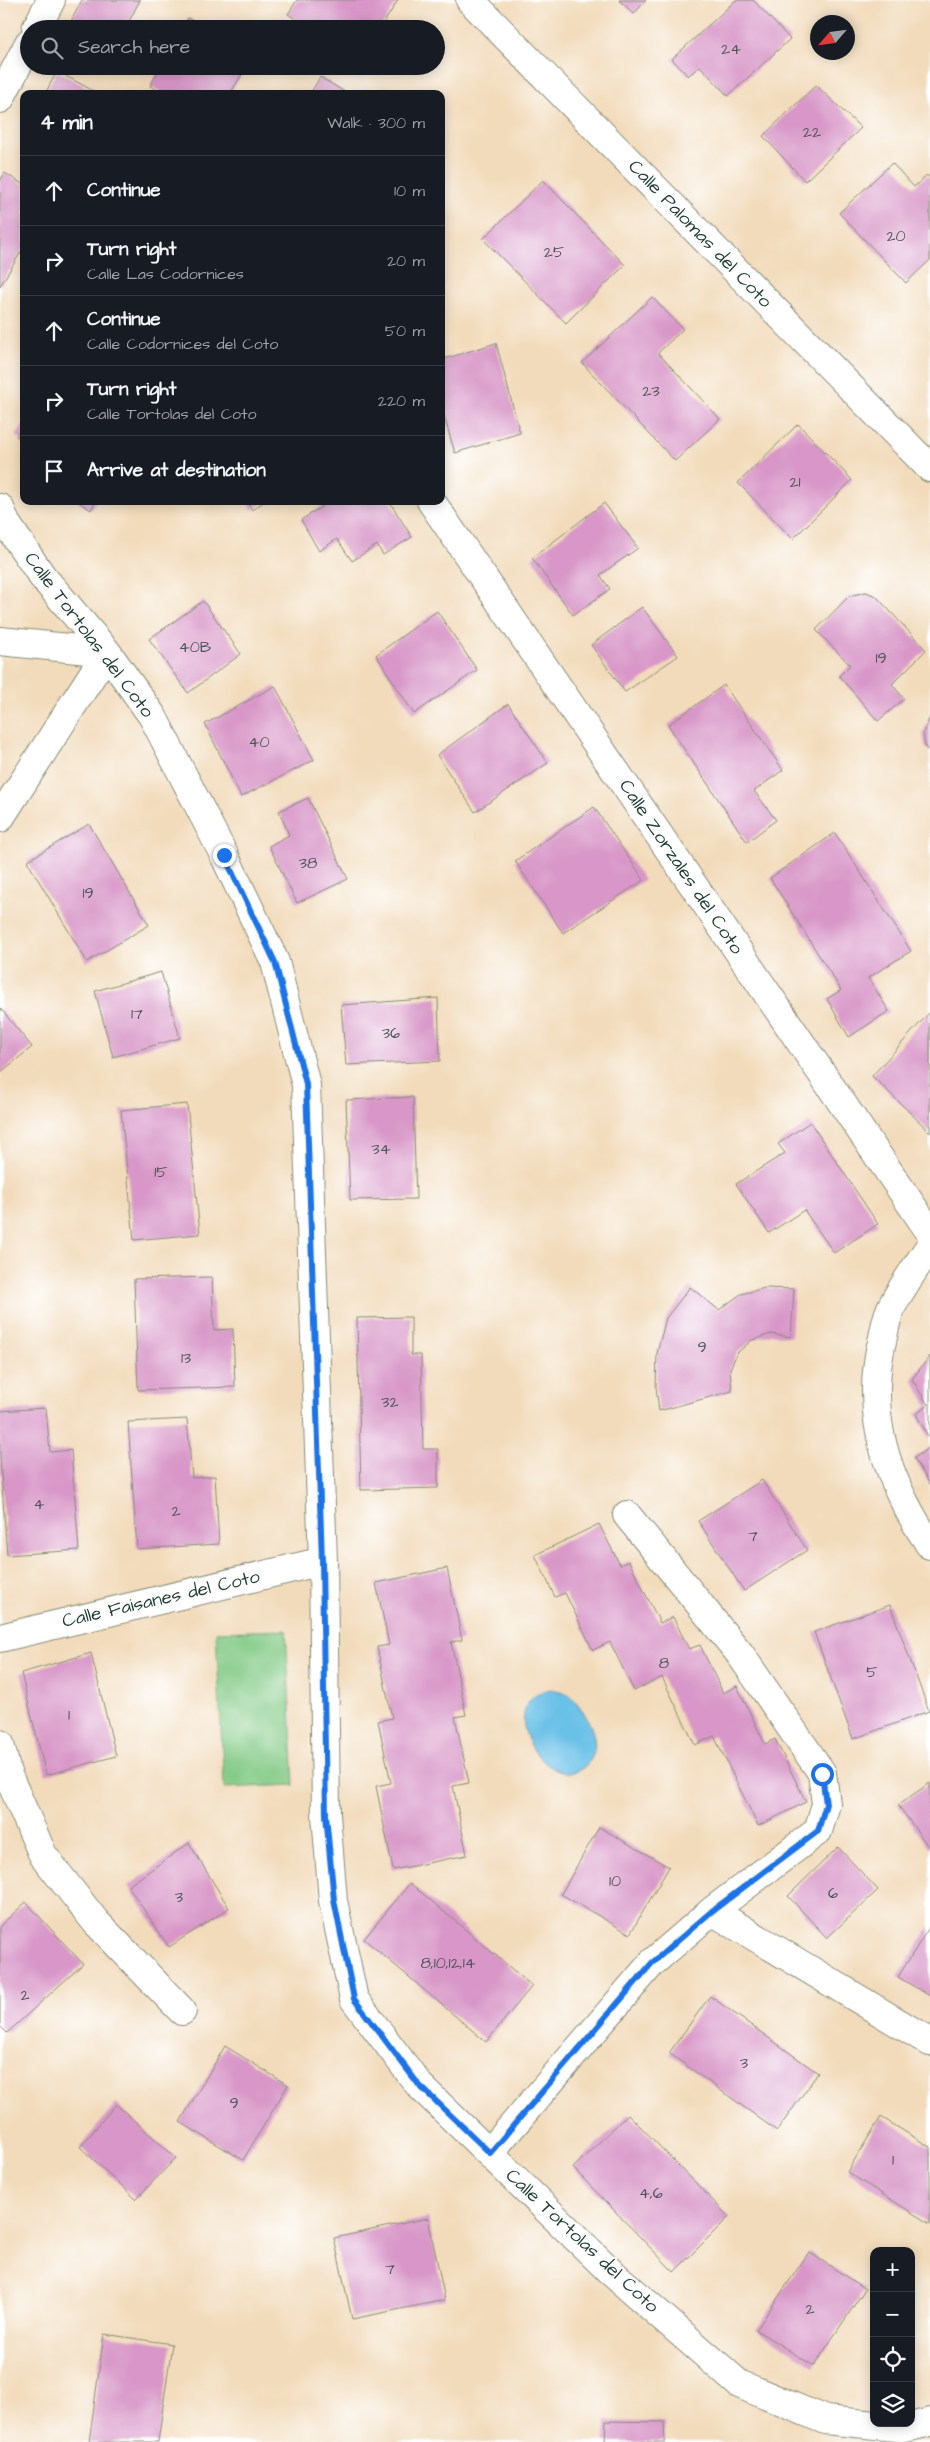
<!DOCTYPE html>
<html lang="en">
<head>
<meta charset="utf-8">
<style>
	:root { --surface:#171b24; --page:#20242c; --text:#f1f3f6; --muted:#9ea1a6; --line:#363941 }
	body { margin:0; font-family:"Architects Daughter",sans-serif; background:var(--page); color:var(--text) }
	.controls { position:absolute; right:15px; bottom:15px; display:grid; overflow:hidden; border-radius:10px; box-shadow:0 2px 12px #0003 }
	.controls button { width:45px; height:45px; display:grid; place-items:center; padding:0; border:0; border-bottom:1px solid var(--line); background:var(--surface); color:var(--text); font:25px sans-serif }
	.compass { position:absolute; left:810px; top:15px; width:45px; height:45px; border-radius:50%; background:var(--surface); box-shadow:0 2px 12px #0003; rotate:242deg }
	.stop { position:absolute; width:15px; height:15px; margin:-11px; border:4px solid #1a73e8; border-radius:50%; background:#fff }
	.stop.end { background:#1a73e8; border-color:#fff; box-shadow:0 1px 5px #0008 }
	.list { margin:0; padding:0; list-style:none }
	h2 { display:flex; justify-content:space-between; align-items:center; height:65px; margin:0; padding:0 20px; font-size:21px }
	h2 small { font-size:16px; font-weight:400; color:var(--muted) }
	.list li { display:grid; grid-template-columns:32px 1fr auto; gap:15px; align-items:center; box-sizing:border-box; height:70px; padding:0 20px; border-top:1px solid var(--line) }
	.list b { display:block; font-size:19px; white-space:nowrap }
	.list p { margin:0; font-size:16px; white-space:nowrap; color:var(--muted) }
	.list em { font-size:16px; font-style:normal; color:var(--muted) }
	.icon { flex:none; width:28px; height:28px; fill:none; stroke:currentColor; stroke-width:2; stroke-linecap:round; stroke-linejoin:round }
	.map { position:relative; flex:none; width:930px; height:2442px; overflow:hidden }
	.search { position:absolute; background:var(--surface); box-shadow:0 2px 12px #0003; left:20px; top:20px; width:425px; height:55px; display:flex; align-items:center; gap:12px; box-sizing:border-box; padding:0 18px; border-radius:28px; color:var(--muted); font-size:19px }
	.panel { position:absolute; background:var(--surface); box-shadow:0 2px 12px #0003; left:20px; top:90px; width:425px; height:415px; border-radius:10px }
	.map>svg:first-child { display:block }
	.green { fill:#83ca86; stroke:#51845d }
	.water { fill:#6bc1e8; stroke:#457f8e }
	.building { fill:#d897c8 }
	.lines { fill:none; stroke-linecap:round; stroke-linejoin:round }
	.minor-casing { stroke:#888c78; stroke-width:30 }
	.minor { stroke:#fff; stroke-width:28 }
	.route { stroke:#1a73e8; stroke-width:6 }
	.labels { text-anchor:middle; dominant-baseline:central; stroke-width:4; stroke-linejoin:round; paint-order:stroke }
	.number-label { font-size:16px; fill:#4d5459 }
	.street-label { font-size:19px; fill:#1f3d34; stroke:#fff }
</style>
</head>
<body>
<div class="map">
<svg width="930" height="2442" viewBox="0 0 930 2442">
	<rect width="100%" height="100%" fill="#fff"/>
	<filter id="ink" filterUnits="userSpaceOnUse"><feTurbulence type="fractalNoise" baseFrequency=".02" numOctaves="2"/><feDisplacementMap in="SourceGraphic" scale="10" xChannelSelector="R" yChannelSelector="G"/><feConvolveMatrix kernelMatrix="1 2 1 2 8 2 1 2 1" color-interpolation-filters="sRGB"/></filter>
	<filter id="wash" filterUnits="userSpaceOnUse"><feTurbulence type="fractalNoise" baseFrequency=".0096" numOctaves="4" result="noise"/><feDisplacementMap in="SourceGraphic" scale="20" xChannelSelector="R" yChannelSelector="G"/><feGaussianBlur stdDeviation="1.12" result="paint"/><feColorMatrix in="noise" values="0 0 0 0 0 0 0 0 0 0 0 0 0 0 0 0 0 1.4 0 .05"/><feComposite in="paint" operator="in"/></filter>
	<g filter="url(#wash)">
		<rect width="100%" height="100%" fill="#f2dbbb"/>
		<path class="green" d="M286 1630 294 1785 224 1788 216 1632Z"/>
		<path class="water" d="M550 1689C555 1690 563 1691 568 1694 583 1706 603 1740 591 1759 560 1805 498 1724 535 1695 539 1692 545 1691 550 1689Z"/>
		<g id="blocks">
			<path class="building" d="M82 0H140L125 29H76L69 25Z
				M297 0H398L380 29H311L288 14Z
				M619 0H646L634 14Z
				M736 0H753L790 39 728 96 700 66 688 76 672 59Z
				M188 18 206 29H182Z
				M161 66H247L230 94H165L150 86Z
				M57 71 99 94H45Z
				M320 77 348 94H310Z
				M816 85 861 128 805 181 763 136Z
				M892 163 914 187 927 175 930 178V260L906 283 839 213Z
				M5 173 24 185V247L0 286V181Z
				M543 180 625 265 566 323 483 239Z
				M652 297 683 329 658 353 720 419 675 461 582 363Z
				M496 343 520 433 455 453 441 406V360Z
				M24 424V441L16 436Z
				M798 424 852 480 793 539 738 483Z
				M77 501H96L91 510Z
				M246 501H265L252 510Z
				M330 501H389L412 537 383 555 377 545 352 561 337 539 319 551 301 520Z
				M604 503 638 548 600 575 610 589 573 615 532 558Z
				M866 592 876 596 926 650 892 684 904 699 878 721 839 676 850 665 816 630 849 596Z
				M203 601 241 654 188 693 149 639Z
				M642 607 678 656 625 692 591 645Z
				M437 611 477 670 414 714 376 655Z
				M724 685 783 770 754 791 776 820 747 842 668 725Z
				M275 686 314 760 241 797 205 724Z
				M508 704 548 763 475 812 437 755Z
				M930 717V752L925 747 923 733Z
				M308 798 348 879 297 903 269 846 289 835 279 811Z
				M594 807 644 880 563 933 515 861Z
				M89 824 149 925 87 962 27 861Z
				M835 833 911 951 868 978 889 1011 849 1037 827 999 841 990 770 878Z
				M161 972 180 1038 113 1057 95 991Z
				M438 998 440 1061 346 1065 341 1005Z
				M0 1008 32 1047 0 1073Z
				M930 1012V1132L872 1076Z
				M413 1097 416 1199 350 1200 346 1100Z
				M187 1104 200 1234 134 1240 121 1110Z
				M810 1122 878 1224 834 1253 804 1210 769 1233 736 1184 785 1153 778 1144Z
				M212 1277 214 1330 233 1329 235 1387 138 1390 134 1279Z
				M690 1287 719 1310 741 1294 765 1288 794 1289 791 1337 771 1334 752 1340 737 1353 730 1369 732 1391 659 1411 656 1387 657 1353 666 1318Z
				M411 1317V1355H421L423 1449H438V1488L361 1490 357 1318Z
				M930 1356V1440L916 1414 928 1405 912 1379Z
				M46 1408 50 1452 71 1450 79 1550 7 1555 0 1459V1411Z
				M187 1419 192 1478 215 1476 219 1544 137 1549 128 1422Z
				M930 1447V1484L914 1458Z
				M762 1480 807 1550 744 1591 698 1521Z
				M599 1524 620 1565 629 1561 660 1623 673 1617 689 1649 700 1645 723 1693 737 1686 765 1744 775 1739 806 1802 758 1826 714 1736 695 1745 662 1677 634 1691 610 1642 593 1650 565 1593 555 1597 535 1555Z
				M447 1568 462 1640 451 1642 466 1715 455 1717 469 1783 453 1786 467 1855 393 1870 376 1786 391 1783 378 1721 392 1718 377 1647 389 1645 376 1583Z
				M890 1605 929 1711 853 1739 814 1632Z
				M91 1653 116 1756 46 1775 21 1673Z
				M930 1783V1849L898 1805Z
				M599 1827 669 1867 630 1934 561 1894Z
				M189 1843 229 1908 169 1947 128 1886Z
				M838 1847 878 1890 827 1938 788 1896Z
				M410 1883 532 1986 486 2042 364 1939Z
				M26 1902 83 1964 7 2033 0 2026V1926Z
				M930 1926V1996L898 1977Z
				M710 1996 818 2073 777 2131 669 2053Z
				M225 2046 288 2085 243 2160 180 2122Z
				M116 2104 176 2158 136 2199 80 2147Z
				M628 2114 729 2217 674 2272 573 2168Z
				M881 2117 930 2147V2224L847 2172Z
				M428 2218 445 2300 352 2319 334 2238Z
				M809 2252 865 2289 814 2366 756 2330Z
				M104 2334 172 2344 158 2442H89Z
				M606 2421 664 2422 665 2442H605Z"/>
		</g>
	</g>
	<g filter="url(#ink)">
		<use href="#blocks" fill-opacity="0" stroke="#888c78" stroke-width="1"/>
		<g class="lines">
			<g class="minor-casing">
				<path id="minor" d="M470 0 930 468
					M36 29 51 0
					M0 99 29 43
					M431 501 930 1232
					M0 508 6 523 42 576 107 652 153 717 224 855 275 962 306 1085 323 1561 326 1815 333 1901 354 1999 419 2085 610 2271 739 2384 825 2420 906 2428 930 2422
					M0 641 107 652 0 818
					M930 1246C917 1266 902 1286 891 1308 887 1316 885 1327 883 1337 863 1413 887 1482 930 1545
					M627 1515 740 1654 822 1773 826 1804 818 1831 712 1911
					M0 1638 323 1561
					M0 1744 7 1773 43 1855 95 1921 182 2011
					M489 2153 652 1963 712 1911 930 2042"/>
			</g>
			<use href="#minor" class="minor"/>
		</g>
	</g>
	<g class="lines" filter="url(#ink)">
		<path class="route" d="M224 855 275 962 306 1084 322 1561 326 1815 334 1900 354 1999 419 2085 490 2153 652 1963 712 1911 818 1831 826 1804 822 1774"/>
	</g>
	<g class="labels">
		<g class="number-label">
			<text x="731" y="49">24</text>
			<text x="812" y="132">22</text>
			<text x="896" y="236">20</text>
			<text x="554" y="252">25</text>
			<text x="651" y="391">23</text>
			<text x="795" y="482">21</text>
			<text x="195" y="647">40B</text>
			<text x="881" y="658">19</text>
			<text x="259" y="742">40</text>
			<text x="308" y="863">38</text>
			<text x="88" y="893">19</text>
			<text x="137" y="1014">17</text>
			<text x="391" y="1033">36</text>
			<text x="381" y="1149">34</text>
			<text x="161" y="1172">15</text>
			<text x="702" y="1347">9</text>
			<text x="186" y="1358">13</text>
			<text x="390" y="1402">32</text>
			<text x="39" y="1504">4</text>
			<text x="176" y="1511">2</text>
			<text x="753" y="1536">7</text>
			<text x="664" y="1663">8</text>
			<text x="872" y="1672">5</text>
			<text x="69" y="1715">1</text>
			<text x="615" y="1881">10</text>
			<text x="833" y="1893">6</text>
			<text x="179" y="1897">3</text>
			<text x="448" y="1963">8,10,12,14</text>
			<text x="25" y="1995">2</text>
			<text x="744" y="2063">3</text>
			<text x="234" y="2103">9</text>
			<text x="893" y="2160">1</text>
			<text x="651" y="2193">4,6</text>
			<text x="390" y="2269">7</text>
			<text x="810" y="2309">2</text>
		</g>
		<g class="street-label">
			<text transform="translate(700 234) rotate(46)">Calle Palomas del Coto</text>
			<text transform="translate(89 635) rotate(53)">Calle Tortolas del Coto</text>
			<text transform="translate(681 867) rotate(56)">Calle Zorzales del Coto</text>
			<text transform="translate(161 1599) rotate(-13)">Calle Faisanes del Coto</text>
			<text transform="translate(582 2241) rotate(43)">Calle Tortolas del Coto</text>
		</g>
	</g>
</svg>
<div class="controls">
<button>+</button>
<button>−</button>
<button><svg class="icon" aria-label="locate" viewBox="0 0 24 24"><circle cx="12" cy="12" r="6"/><path d="M12 2v4M12 18v4M2 12h4M18 12h4"/></svg></button>
<button><svg class="icon" aria-label="layers" viewBox="0 0 24 24"><path d="M12 4l9 5-9 5-9-5zM3 14l9 5 9-5"/></svg></button>
</div>
<svg class="compass" viewBox="-18 -18 36 36"><path d="M0-13l5 13h-10z" fill="#e53935"/><path d="M0 13l5-13h-10z" fill="#9ea1a6"/></svg>
<div class="stop" style="left:822px;top:1774px"></div>
<div class="stop end" style="left:224px;top:855px"></div>
<div class="search"><svg class="icon" aria-label="search" viewBox="0 0 24 24"><circle cx="10" cy="10" r="6"/><path d="M15 15l6 6"/></svg>Search here</div>
<section class="panel">
<h2>4 min<small>Walk · 300 m</small></h2>
<ul class="list">
<li><svg class="icon" aria-label="ahead" viewBox="0 0 24 24"><path d="M12 20V5M6 11l6-6 6 6"/></svg><div><b>Continue</b></div><em>10 m</em></li>
<li><svg class="icon" aria-label="right" viewBox="0 0 24 24"><path d="M7 20v-9h11M14 6l5 5-5 5"/></svg><div><b>Turn right</b><p>Calle Las Codornices</p></div><em>20 m</em></li>
<li><svg class="icon" aria-label="ahead" viewBox="0 0 24 24"><path d="M12 20V5M6 11l6-6 6 6"/></svg><div><b>Continue</b><p>Calle Codornices del Coto</p></div><em>50 m</em></li>
<li><svg class="icon" aria-label="right" viewBox="0 0 24 24"><path d="M7 20v-9h11M14 6l5 5-5 5"/></svg><div><b>Turn right</b><p>Calle Tortolas del Coto</p></div><em>220 m</em></li>
<li><svg class="icon" aria-label="arrive" viewBox="0 0 24 24"><path d="M6 21V4h12l-3 4 3 4H6"/></svg><div><b>Arrive at destination</b></div></li>
</ul>
</section>
</div>
</body>
</html>
